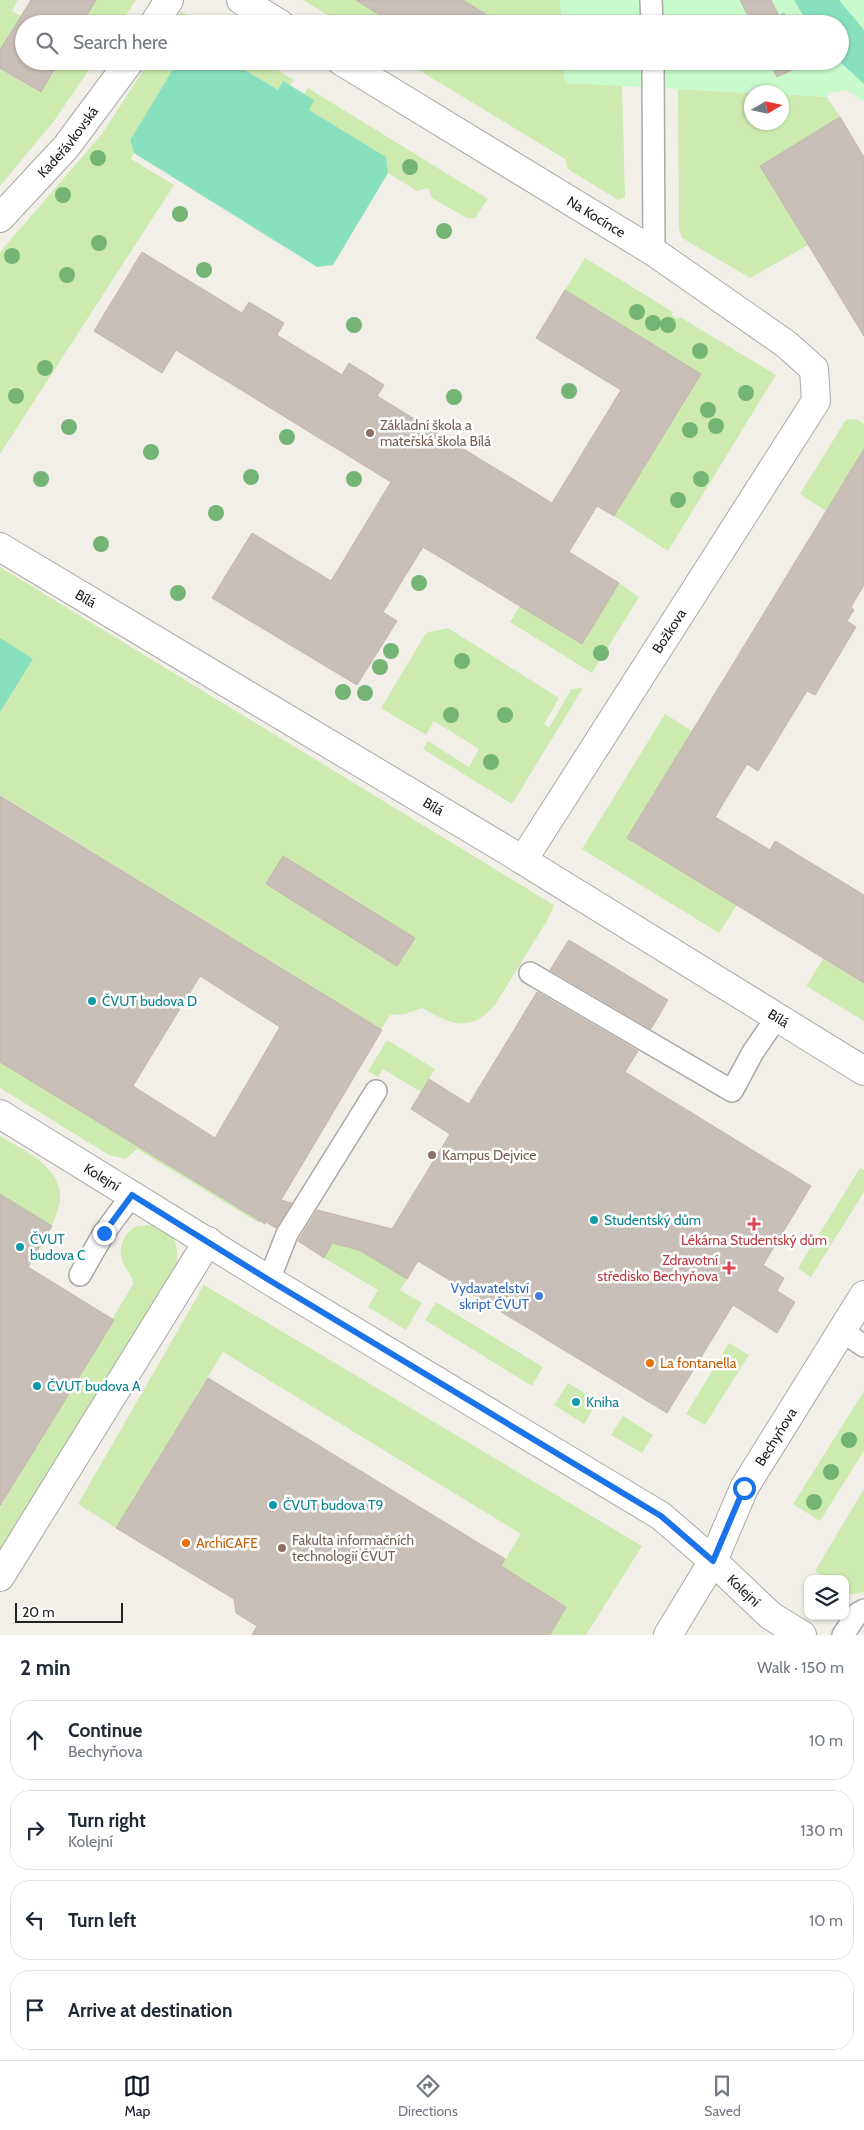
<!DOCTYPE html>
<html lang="en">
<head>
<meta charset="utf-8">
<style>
	:root { --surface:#fff; --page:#f6f6f7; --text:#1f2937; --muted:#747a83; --line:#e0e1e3; --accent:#111827 }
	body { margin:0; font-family:Cabin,sans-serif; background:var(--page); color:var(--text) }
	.controls { position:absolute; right:15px; bottom:15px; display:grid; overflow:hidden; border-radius:10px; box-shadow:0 1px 4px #0004 }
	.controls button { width:45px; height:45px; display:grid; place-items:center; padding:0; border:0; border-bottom:1px solid var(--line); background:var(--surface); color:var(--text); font:25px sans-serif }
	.compass { position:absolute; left:744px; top:85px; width:45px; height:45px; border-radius:50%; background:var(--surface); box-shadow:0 1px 4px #0004; rotate:81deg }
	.scale { position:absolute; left:15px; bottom:12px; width:108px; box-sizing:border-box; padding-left:5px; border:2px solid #222; border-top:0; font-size:14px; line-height:18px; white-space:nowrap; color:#222; -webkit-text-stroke:4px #fff; paint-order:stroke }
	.stop { position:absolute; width:15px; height:15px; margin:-11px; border:4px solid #1a73e8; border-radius:50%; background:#fff }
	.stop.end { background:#1a73e8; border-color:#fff; box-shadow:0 1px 5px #0008 }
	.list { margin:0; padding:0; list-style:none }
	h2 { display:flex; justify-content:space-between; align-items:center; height:65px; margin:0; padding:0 20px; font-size:21px }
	h2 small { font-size:16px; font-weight:400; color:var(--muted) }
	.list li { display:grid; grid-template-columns:32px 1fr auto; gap:15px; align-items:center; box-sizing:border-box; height:80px; margin:0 10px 10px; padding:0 10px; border:1px solid var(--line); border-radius:20px }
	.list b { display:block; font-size:19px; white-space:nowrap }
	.list p { margin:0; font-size:16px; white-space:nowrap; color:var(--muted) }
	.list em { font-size:16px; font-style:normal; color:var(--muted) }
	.icon { flex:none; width:28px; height:28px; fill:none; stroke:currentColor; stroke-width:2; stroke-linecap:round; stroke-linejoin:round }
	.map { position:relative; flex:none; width:864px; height:1635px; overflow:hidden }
	.search { position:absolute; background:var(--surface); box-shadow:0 1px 4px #0004; left:15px; right:15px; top:15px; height:55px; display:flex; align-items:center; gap:12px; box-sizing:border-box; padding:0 18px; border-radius:28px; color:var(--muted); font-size:19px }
	.sheet { height:425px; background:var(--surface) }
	nav { display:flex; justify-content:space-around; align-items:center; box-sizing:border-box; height:70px; border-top:1px solid var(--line); background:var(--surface); font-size:14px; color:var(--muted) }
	nav a { display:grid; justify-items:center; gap:2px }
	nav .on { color:var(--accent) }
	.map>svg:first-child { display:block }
	.grass { fill:#cdebb0; fill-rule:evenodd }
	.park { fill:#c8facc }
	.pitch { fill:#88e0be }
	.building { fill:#c7bfb8; stroke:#c4b6ab; fill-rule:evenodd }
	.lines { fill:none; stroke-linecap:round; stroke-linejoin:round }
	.lane-casing { stroke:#a9a9a9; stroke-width:24 }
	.street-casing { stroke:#a9a9a9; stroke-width:30 }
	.lane { stroke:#fff; stroke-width:21 }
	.street { stroke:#fff; stroke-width:28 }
	.tree { fill:#74b475 }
	.route { stroke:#1a73e8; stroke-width:6 }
	.education-dot { fill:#8d6e63; stroke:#fff; stroke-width:2 }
	.culture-dot { fill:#0f9aa8; stroke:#fff; stroke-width:2 }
	.health-dot { fill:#e0444e; stroke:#fff; stroke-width:2 }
	.shop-dot { fill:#3f7fe0; stroke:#fff; stroke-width:2 }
	.food-dot { fill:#e8710a; stroke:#fff; stroke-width:2 }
	.labels { text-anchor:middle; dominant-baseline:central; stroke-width:5; stroke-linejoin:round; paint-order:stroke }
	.street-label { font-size:14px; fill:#222; stroke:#fff }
	.education-label { font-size:14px; fill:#785e54; stroke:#fff; text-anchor:start }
	.culture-label { font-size:14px; fill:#0d838f; stroke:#fff; text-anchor:start }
	.health-label { font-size:14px; fill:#be3a42; stroke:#fff }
	.shop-label { font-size:14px; fill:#366cbe; stroke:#fff; text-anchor:end }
	.food-label { font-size:14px; fill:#c56008; stroke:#fff; text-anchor:start }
</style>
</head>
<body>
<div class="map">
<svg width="864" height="1635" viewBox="0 0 864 1635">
	<rect width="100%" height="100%" fill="#f2efe9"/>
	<path class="grass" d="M0 0H18L12 11 35 24H24L0 50Z
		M96 0H136L120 24H82Z
		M303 0H379L394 24H342Z
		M463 0H560L562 24H488L491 17Z
		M181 11 201 24H173Z
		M59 61H95L54 121 0 186V68L40 92Z
		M149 61H178L130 140 134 153 131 159 174 185 0 454V252L102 134Z
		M230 61H263L294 80 290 86 283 81 278 90Z
		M404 61H456L461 65 464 61H564L565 83 622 85 625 197 618 200 568 169 565 159Z
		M308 88 488 199 475 218H467L432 198 428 188 417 191 388 173 385 157 309 110 304 94Z
		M678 89 751 93 752 122H782V94L827 97 840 117 760 166 808 245 750 278 682 238 679 229Z
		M585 258 673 312 671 315 678 319 680 317 776 375 668 551 614 516 701 375 565 290Z
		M849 419 858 420 864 424V454L862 453 860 455 826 511 800 494 845 421Z
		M0 567 554 905 548 919 495 1005C470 1034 450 1024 422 1008L405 1014 390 1015 381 1029 0 795ZM283 856 309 872 291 900 266 884ZM380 917 415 939 397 966Z
		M619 583 639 597 592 673 510 622 520 606 582 644Z
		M448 628 559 698 544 724 549 728 571 689 583 688 512 804 423 749 428 741 469 767 479 749 434 721 426 735 381 708 426 633Z
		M665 714 692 731 627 838 737 905 719 933 582 849Z
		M823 959 864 983V1021L806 986Z
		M387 1040 435 1069 421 1092 383 1069 378 1077 368 1071Z
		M0 1062 260 1221 259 1223 137 1149 125 1159 109 1155 0 1088Z
		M0 1136C23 1150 63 1167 60 1200 59 1208 55 1218 52 1226L0 1194Z
		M860 1168 864 1170V1192L811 1277 798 1268Z
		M153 1225C174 1230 180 1245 176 1265L0 1556V1508L133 1284C132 1274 125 1269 122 1260 117 1248 125 1231 137 1226 142 1225 148 1225 153 1225Z
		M332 1243 359 1250 407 1279 400 1290 422 1303 406 1330 368 1307 378 1290 324 1258Z
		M204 1285 642 1546 586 1635H550L566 1607 501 1566 521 1534 223 1352 116 1528 78 1504Z
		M436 1302 543 1367 532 1386 425 1320Z
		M729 1343 749 1355 705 1425 686 1414Z
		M568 1383 598 1401 584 1424 554 1405Z
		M864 1391V1451L820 1521 793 1504Z
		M623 1416 653 1435 642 1453 611 1435Z
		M864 1489V1592L851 1594 845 1591V1579H827L815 1571Z"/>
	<path class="park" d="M560 0H864V101L845 90 828 93 827 97 782 94V92L751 93 565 83 564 61H840V24H562Z"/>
	<path class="pitch" d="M794 0H839L864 30V84L839 61 840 24H808Z
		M178 61H230L278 90 283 81 314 100 309 110 386 157 388 173 333 265 317 267 134 153 130 140Z
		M0 638 33 659 0 712Z"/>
	<path class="building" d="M31 0H96L82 24H24V61H59L41 92 0 68V50Z
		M356 0H463L492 18 488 24H394Z
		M740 0H771L779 16 784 13 790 24H752Z
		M769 61H807L808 63 777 77Z
		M840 117 864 157V336L760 166Z
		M142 252 242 313 249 302 284 323 277 335 342 375 349 363 384 385 377 396 552 503 621 390 536 338 565 290 701 374 614 516 597 506 569 552 619 583 582 644 423 547 383 612 397 621 357 685 212 598 252 533 331 581 391 482 176 350 162 373 94 331Z
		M864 449V585L851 607 854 610 847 621 856 627 815 695 807 691 758 771 747 764 715 817 770 850 775 841 864 895V983L627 838Z
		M0 796 382 1030 281 1200 292 1203 276 1228 266 1222 265 1224 0 1062ZM200 976 280 1027 215 1138 133 1086Z
		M283 856 415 938 397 966 266 884Z
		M569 940 668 1000 651 1029 550 970Z
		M537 992 638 1051 625 1072 811 1186 763 1265 784 1278 777 1291 795 1302 777 1333 733 1305 667 1413 418 1261 407 1279 359 1250 332 1243 324 1258 298 1241 317 1210 392 1229 450 1134 411 1109 429 1079 469 1104Z
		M0 1194 52 1226 28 1267 114 1320 0 1506Z
		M208 1378 505 1559 501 1566 566 1607 550 1635H252L257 1626 236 1613 234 1599 116 1528Z"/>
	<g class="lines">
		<g class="lane-casing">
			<path id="lane" d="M651 0 652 24
				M653 61 654 252
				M530 973 732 1091 753 1052 777 1017
				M80 1275 104 1233 132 1195
				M269 1280 287 1234 376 1091
				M842 1331 864 1346
				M843 1635 857 1614 864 1610"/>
		</g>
		<g class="street-casing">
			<g id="street">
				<path d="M241 0 280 24"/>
				<path d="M154 24 169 0"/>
				<path id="s1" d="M341 61 654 252 786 344 814 369 816 401 523 860"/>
				<path id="s2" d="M0 218 66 147 130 61"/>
				<path id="s3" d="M0 547 508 851 864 1071"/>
				<path id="s4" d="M0 1114 269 1280 661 1516 713 1561 771 1616 802 1635"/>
				<path d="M0 1577 208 1241"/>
				<path id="s5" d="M668 1635 713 1561 744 1488 864 1295"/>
			</g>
		</g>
		<use href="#lane" class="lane"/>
		<use href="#street" class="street"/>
	</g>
	<g class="tree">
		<circle cx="98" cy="158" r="8"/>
		<circle cx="410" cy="167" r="8"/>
		<circle cx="63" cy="195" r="8"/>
		<circle cx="180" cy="214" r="8"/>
		<circle cx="444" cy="231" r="8"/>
		<circle cx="99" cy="243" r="8"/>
		<circle cx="12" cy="256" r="8"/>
		<circle cx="204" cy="270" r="8"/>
		<circle cx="67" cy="275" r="8"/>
		<circle cx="637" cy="312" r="8"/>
		<circle cx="653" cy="323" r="8"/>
		<circle cx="354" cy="325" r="8"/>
		<circle cx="668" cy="325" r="8"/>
		<circle cx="700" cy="351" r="8"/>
		<circle cx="45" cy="368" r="8"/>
		<circle cx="569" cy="391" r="8"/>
		<circle cx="746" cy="393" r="8"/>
		<circle cx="16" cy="396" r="8"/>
		<circle cx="454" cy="397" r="8"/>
		<circle cx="708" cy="410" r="8"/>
		<circle cx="716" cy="426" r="8"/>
		<circle cx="69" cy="427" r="8"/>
		<circle cx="690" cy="430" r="8"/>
		<circle cx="287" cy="437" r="8"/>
		<circle cx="151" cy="452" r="8"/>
		<circle cx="251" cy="477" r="8"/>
		<circle cx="41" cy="479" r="8"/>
		<circle cx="354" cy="479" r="8"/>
		<circle cx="701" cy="479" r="8"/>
		<circle cx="678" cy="500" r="8"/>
		<circle cx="216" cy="513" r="8"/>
		<circle cx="101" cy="544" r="8"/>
		<circle cx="419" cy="583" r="8"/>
		<circle cx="178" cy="593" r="8"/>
		<circle cx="391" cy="651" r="8"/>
		<circle cx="601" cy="653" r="8"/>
		<circle cx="462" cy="661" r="8"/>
		<circle cx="380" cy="667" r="8"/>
		<circle cx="343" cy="692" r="8"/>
		<circle cx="365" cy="693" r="8"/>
		<circle cx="451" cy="715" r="8"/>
		<circle cx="505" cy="715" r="8"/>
		<circle cx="491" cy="762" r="8"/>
		<circle cx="849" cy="1440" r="8"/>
		<circle cx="831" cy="1472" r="8"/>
		<circle cx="814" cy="1502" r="8"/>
	</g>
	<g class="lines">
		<path class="route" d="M104 1233 132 1195 269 1280 661 1516 713 1561 744 1488"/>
	</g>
	<g class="education-dot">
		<circle cx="370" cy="433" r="5"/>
		<circle cx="432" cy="1155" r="5"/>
		<circle cx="282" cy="1548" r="5"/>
	</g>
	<g class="culture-dot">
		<circle cx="92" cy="1001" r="5"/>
		<circle cx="594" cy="1220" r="5"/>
		<circle cx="20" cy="1247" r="5"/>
		<circle cx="37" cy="1386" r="5"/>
		<circle cx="576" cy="1402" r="5"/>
		<circle cx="273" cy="1505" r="5"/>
	</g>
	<g class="health-dot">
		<path d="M751.5 1216.5h5v5h5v5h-5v5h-5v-5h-5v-5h5z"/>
		<path d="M726.5 1260.5h5v5h5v5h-5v5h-5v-5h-5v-5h5z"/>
	</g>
	<circle class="shop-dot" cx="539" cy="1296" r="5"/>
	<g class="food-dot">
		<circle cx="650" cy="1363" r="5"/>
		<circle cx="186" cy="1543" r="5"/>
	</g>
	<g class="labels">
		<g class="street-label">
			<text stroke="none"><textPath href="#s2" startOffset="102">Kadeřávkovská</textPath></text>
			<text stroke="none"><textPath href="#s1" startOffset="299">Na Kocínce</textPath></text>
			<text stroke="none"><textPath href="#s3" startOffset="100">Bílá</textPath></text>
			<text transform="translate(669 631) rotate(-57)">Božkova</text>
			<text stroke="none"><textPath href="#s3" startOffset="505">Bílá</textPath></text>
			<text stroke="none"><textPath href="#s3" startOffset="910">Bílá</textPath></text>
			<text stroke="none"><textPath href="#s4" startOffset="120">Kolejní</textPath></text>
			<text stroke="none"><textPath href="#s5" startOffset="226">Bechyňova</textPath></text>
			<text stroke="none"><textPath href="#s4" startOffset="885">Kolejní</textPath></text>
		</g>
		<g class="education-label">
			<text x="380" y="425">Základní škola a<tspan x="380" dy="16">mateřská škola Bílá</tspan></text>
			<text x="442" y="1155">Kampus Dejvice</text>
			<text x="292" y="1540">Fakulta informačních<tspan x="292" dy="16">technologií ČVUT</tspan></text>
		</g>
		<g class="culture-label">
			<text x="102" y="1001">ČVUT budova D</text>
			<text x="604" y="1220">Studentský dům</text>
			<text x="30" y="1239">ČVUT<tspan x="30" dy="16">budova C</tspan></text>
			<text x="47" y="1386">ČVUT budova A</text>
			<text x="586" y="1402">Kniha</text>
			<text x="283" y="1505">ČVUT budova T9</text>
		</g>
		<g class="health-label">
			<text x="754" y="1240">Lékárna Studentský dům</text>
			<text x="718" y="1260" text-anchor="end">Zdravotní<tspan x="718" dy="16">středisko Bechyňova</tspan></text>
		</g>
		<g class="shop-label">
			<text x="529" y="1288">Vydavatelství<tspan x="529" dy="16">skript ČVUT</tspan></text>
		</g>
		<g class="food-label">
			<text x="660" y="1363">La fontanella</text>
			<text x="196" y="1543">ArchiCAFE</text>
		</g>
	</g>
</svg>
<div class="controls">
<button><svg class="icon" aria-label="layers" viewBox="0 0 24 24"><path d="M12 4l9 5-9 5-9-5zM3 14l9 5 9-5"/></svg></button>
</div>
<svg class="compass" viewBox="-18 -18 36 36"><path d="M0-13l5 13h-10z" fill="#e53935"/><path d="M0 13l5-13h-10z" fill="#747a83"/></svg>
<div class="scale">20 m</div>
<div class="stop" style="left:744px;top:1488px"></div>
<div class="stop end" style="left:104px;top:1233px"></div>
<div class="search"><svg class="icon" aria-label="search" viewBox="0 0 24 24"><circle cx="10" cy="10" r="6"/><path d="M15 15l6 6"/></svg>Search here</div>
</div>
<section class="sheet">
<h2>2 min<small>Walk · 150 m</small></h2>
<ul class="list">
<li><svg class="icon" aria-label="ahead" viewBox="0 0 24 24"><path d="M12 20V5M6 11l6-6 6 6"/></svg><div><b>Continue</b><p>Bechyňova</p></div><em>10 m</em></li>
<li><svg class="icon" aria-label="right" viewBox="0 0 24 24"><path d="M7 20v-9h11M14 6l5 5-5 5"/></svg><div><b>Turn right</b><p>Kolejní</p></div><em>130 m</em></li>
<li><svg class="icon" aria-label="left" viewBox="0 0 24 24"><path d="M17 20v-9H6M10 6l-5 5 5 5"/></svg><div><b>Turn left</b></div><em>10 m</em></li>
<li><svg class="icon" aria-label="arrive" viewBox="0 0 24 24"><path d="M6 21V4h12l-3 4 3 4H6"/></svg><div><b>Arrive at destination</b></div></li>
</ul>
</section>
<nav>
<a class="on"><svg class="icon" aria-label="map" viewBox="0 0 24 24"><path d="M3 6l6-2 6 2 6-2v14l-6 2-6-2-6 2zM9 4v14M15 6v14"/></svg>Map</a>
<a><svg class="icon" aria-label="directions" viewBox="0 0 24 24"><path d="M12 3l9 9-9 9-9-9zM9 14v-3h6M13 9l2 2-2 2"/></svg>Directions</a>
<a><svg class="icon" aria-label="saved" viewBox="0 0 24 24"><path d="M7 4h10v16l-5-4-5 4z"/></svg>Saved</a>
</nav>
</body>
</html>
